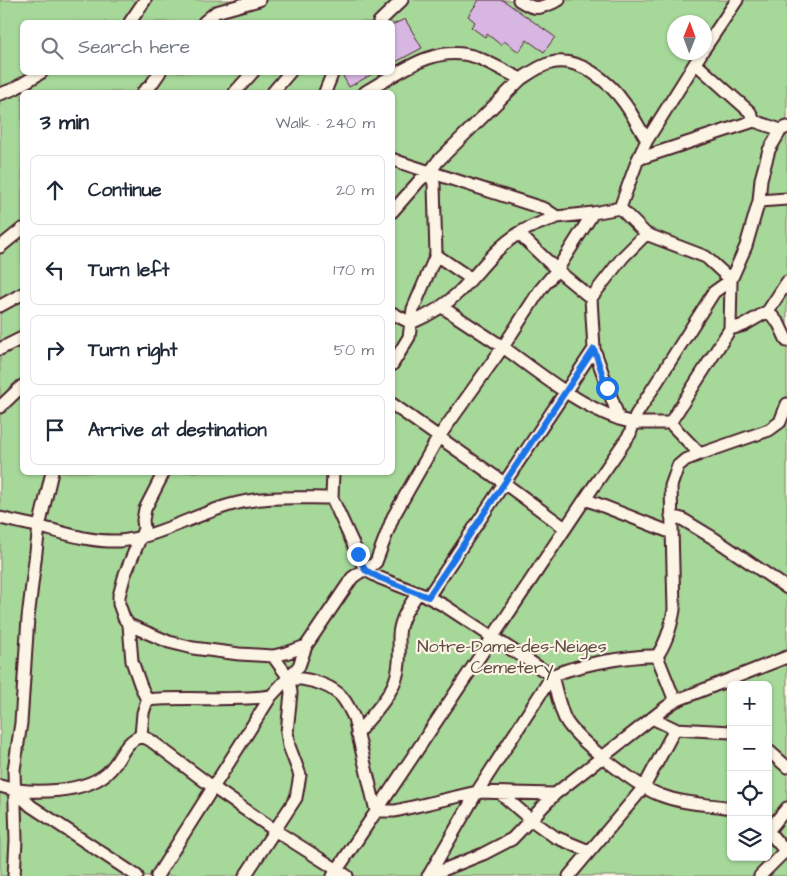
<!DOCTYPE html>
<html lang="en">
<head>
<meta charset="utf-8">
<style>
	:root { --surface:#fff; --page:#f2f2f3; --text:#1f2937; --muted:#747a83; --line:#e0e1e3 }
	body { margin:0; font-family:"Architects Daughter",sans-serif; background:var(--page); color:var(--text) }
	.controls { position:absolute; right:15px; bottom:15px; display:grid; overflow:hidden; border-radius:8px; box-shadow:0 1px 4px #0004 }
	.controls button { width:45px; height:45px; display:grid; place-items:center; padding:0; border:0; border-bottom:1px solid var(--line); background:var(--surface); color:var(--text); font:25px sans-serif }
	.compass { position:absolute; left:667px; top:15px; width:45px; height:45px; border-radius:50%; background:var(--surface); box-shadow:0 1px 4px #0004; rotate:1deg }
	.stop { position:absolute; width:15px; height:15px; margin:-11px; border:4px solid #1a73e8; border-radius:50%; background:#fff }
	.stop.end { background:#1a73e8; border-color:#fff; box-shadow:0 1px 5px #0008 }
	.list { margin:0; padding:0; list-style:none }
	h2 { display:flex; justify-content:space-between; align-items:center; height:65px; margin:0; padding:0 20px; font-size:21px }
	h2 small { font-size:16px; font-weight:400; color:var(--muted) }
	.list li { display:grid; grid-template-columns:32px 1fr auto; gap:15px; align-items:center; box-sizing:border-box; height:70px; margin:0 10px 10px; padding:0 10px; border:1px solid var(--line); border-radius:8px }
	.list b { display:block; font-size:19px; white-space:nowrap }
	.list em { font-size:16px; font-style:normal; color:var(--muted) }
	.icon { flex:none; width:28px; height:28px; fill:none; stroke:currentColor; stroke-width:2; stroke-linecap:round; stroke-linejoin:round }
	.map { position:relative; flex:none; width:787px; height:876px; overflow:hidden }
	.search { position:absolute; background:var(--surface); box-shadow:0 1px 4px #0004; left:20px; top:20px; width:375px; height:55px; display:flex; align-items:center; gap:12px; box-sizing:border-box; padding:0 18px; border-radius:8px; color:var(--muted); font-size:19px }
	.panel { position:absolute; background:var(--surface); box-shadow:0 1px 4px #0004; left:20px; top:90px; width:375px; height:385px; border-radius:8px }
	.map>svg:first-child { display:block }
	.green { fill:#a6d899; stroke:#787c62; fill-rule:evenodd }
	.building { fill:#d7b6e2; stroke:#4a1f2b }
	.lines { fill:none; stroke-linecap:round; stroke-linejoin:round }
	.minor-casing { stroke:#4a1f2b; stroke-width:15 }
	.minor { stroke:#fcf5e5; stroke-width:11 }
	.route { stroke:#1a73e8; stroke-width:6 }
	.labels { text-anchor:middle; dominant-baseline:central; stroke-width:4.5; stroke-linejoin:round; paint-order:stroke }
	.park-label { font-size:18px; fill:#614d46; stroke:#fcf5e5 }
</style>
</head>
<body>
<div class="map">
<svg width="787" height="876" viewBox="0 0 787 876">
	<rect width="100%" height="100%" fill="#fcf5e5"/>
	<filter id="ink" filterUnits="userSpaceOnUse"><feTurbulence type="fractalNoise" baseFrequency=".02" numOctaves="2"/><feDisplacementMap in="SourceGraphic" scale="10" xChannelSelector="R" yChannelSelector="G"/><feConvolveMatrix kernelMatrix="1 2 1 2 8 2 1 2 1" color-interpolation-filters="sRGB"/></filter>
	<g filter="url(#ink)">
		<path class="green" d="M0 0H787V876H0ZM22 22H392V72H22ZM674 22H704V52H674ZM22 92H392V472H22ZM731 685H768V857H731Z"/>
		<path class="building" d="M479 0H503L555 37 544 52 527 40 519 52 504 41 501 45 487 34 485 37 471 27 475 22 468 16Z
			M405 19 422 48 392 64V25Z
			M349 72H376L349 87 343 76Z"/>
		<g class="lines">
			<g class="minor-casing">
				<path id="minor" d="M519 0C537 12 540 8 559 0
					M130 22 145 0
					M204 22 216 12 259 0
					M379 22 402 0
					M704 49 737 0
					M695 63 750 112 754 121 781 130
					M521 79C530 73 541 65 551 63 579 56 610 82 625 104 633 115 639 128 647 140L638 159
					M143 92 151 85 160 72
					M235 92 253 72
					M273 92 290 72
					M325 92 333 72
					M365 92C399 73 435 43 476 57 491 63 506 72 521 79L438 161 430 172
					M0 94 14 89 42 72
					M647 140 702 52
					M392 159 402 163 545 209 557 217 593 213 620 208
					M759 201 787 199
					M392 212 420 180 430 172 434 184 436 255 413 309 411 323 392 313
					M518 233 557 270 591 298
					M646 234 620 208 638 159 754 121
					M0 247 22 229
					M436 255 470 278
					M787 282 768 311 779 324 787 341
					M0 306 22 294
					M442 307 503 347 540 290 557 270 593 213
					M730 329 744 325 768 311
					M0 349 22 338
					M594 349 428 597 445 606 552 676C556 690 559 706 565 719 576 740 638 787 660 795 683 804 707 804 731 808
					M392 365 409 337 411 323C430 315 446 305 460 291 479 272 495 248 518 234 529 226 544 222 557 217
					M392 404 504 483 565 528
					M0 407 22 386
					M700 454 670 423 730 329 731 280 746 246 759 201 761 179 769 150 781 130 787 127
					M164 472 145 509 143 520 144 529 125 574 119 596V604L124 618 129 625 132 661 140 684 147 700 143 713 141 736 150 740 214 788 276 831 347 876
					M333 472 332 498 365 570 380 578 428 597
					M585 499 672 533
					M671 516 682 519 715 539 787 588
					M0 518C13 521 27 524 41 527 67 534 91 542 119 541 152 539 197 514 230 505 264 495 297 498 332 498
					M129 625 169 642 193 648 239 654 273 656 286 653 306 646 352 578C360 571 368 569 376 562L393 517 438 438 503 347C539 373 576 404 619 419
					M273 656 289 678
					M657 656C667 642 671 627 674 610L671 486 678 466 685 460 700 454 769 430 780 422 787 404
					M147 700C188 696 230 702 271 696
					M652 718 675 729 731 732
					M357 734C370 717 387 701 395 681 401 666 399 651 399 635 400 619 409 606 418 593
					M768 750 787 767
					M0 786C29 795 89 794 111 769 122 757 124 742 141 736
					M15 791 31 806 137 876
					M500 793 530 819 555 837 589 851
					M768 831 787 808
					M768 831 787 853
					M429 875 477 792 552 676C574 665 633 655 657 656L675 701
					M14 876 16 840 14 770 21 723 28 618 39 527 52 472
					M157 876 271 696 299 666 306 646
					M245 876 296 798 300 775 289 746 287 732 291 693 289 678C305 678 326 683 339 694 346 700 350 710 354 718L376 811H395L477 792 555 794
					M333 876 585 499 630 434 636 415 714 292 731 280 706 257 646 234 623 257 591 298 594 349 619 419 634 423H670
					M428 876 483 854 512 839 555 794 665 708 675 701 787 657
					M569 876 644 787 675 729
					M760 876 785 851"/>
			</g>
			<use href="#minor" class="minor"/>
		</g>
	</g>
	<g class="lines" filter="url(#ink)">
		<path class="route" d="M358 554 365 570 380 578 428 597 594 349 607 388"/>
	</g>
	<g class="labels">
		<g class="park-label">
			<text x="512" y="646">Notre-Dame-des-Neiges<tspan x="512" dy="21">Cemetery</tspan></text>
		</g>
	</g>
</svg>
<div class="controls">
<button>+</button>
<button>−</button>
<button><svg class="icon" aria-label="locate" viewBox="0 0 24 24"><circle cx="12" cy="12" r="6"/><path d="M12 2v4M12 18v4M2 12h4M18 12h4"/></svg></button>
<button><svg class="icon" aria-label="layers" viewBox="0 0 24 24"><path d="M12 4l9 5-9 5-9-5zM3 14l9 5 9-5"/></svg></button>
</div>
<svg class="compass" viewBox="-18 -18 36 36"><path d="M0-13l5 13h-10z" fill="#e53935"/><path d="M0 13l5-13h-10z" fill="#747a83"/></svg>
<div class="stop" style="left:607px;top:388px"></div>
<div class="stop end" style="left:358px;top:554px"></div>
<div class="search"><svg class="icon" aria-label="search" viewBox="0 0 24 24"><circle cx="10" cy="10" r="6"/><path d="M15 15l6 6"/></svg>Search here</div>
<section class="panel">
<h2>3 min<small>Walk · 240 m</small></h2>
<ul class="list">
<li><svg class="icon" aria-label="ahead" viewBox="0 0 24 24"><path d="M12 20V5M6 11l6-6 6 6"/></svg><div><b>Continue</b></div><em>20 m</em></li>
<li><svg class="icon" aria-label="left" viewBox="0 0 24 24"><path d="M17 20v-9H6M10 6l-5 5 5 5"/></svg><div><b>Turn left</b></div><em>170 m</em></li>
<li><svg class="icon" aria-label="right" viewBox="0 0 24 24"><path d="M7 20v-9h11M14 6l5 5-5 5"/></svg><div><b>Turn right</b></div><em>50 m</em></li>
<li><svg class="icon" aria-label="arrive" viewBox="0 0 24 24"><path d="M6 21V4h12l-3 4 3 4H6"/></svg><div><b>Arrive at destination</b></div></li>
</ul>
</section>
</div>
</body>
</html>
